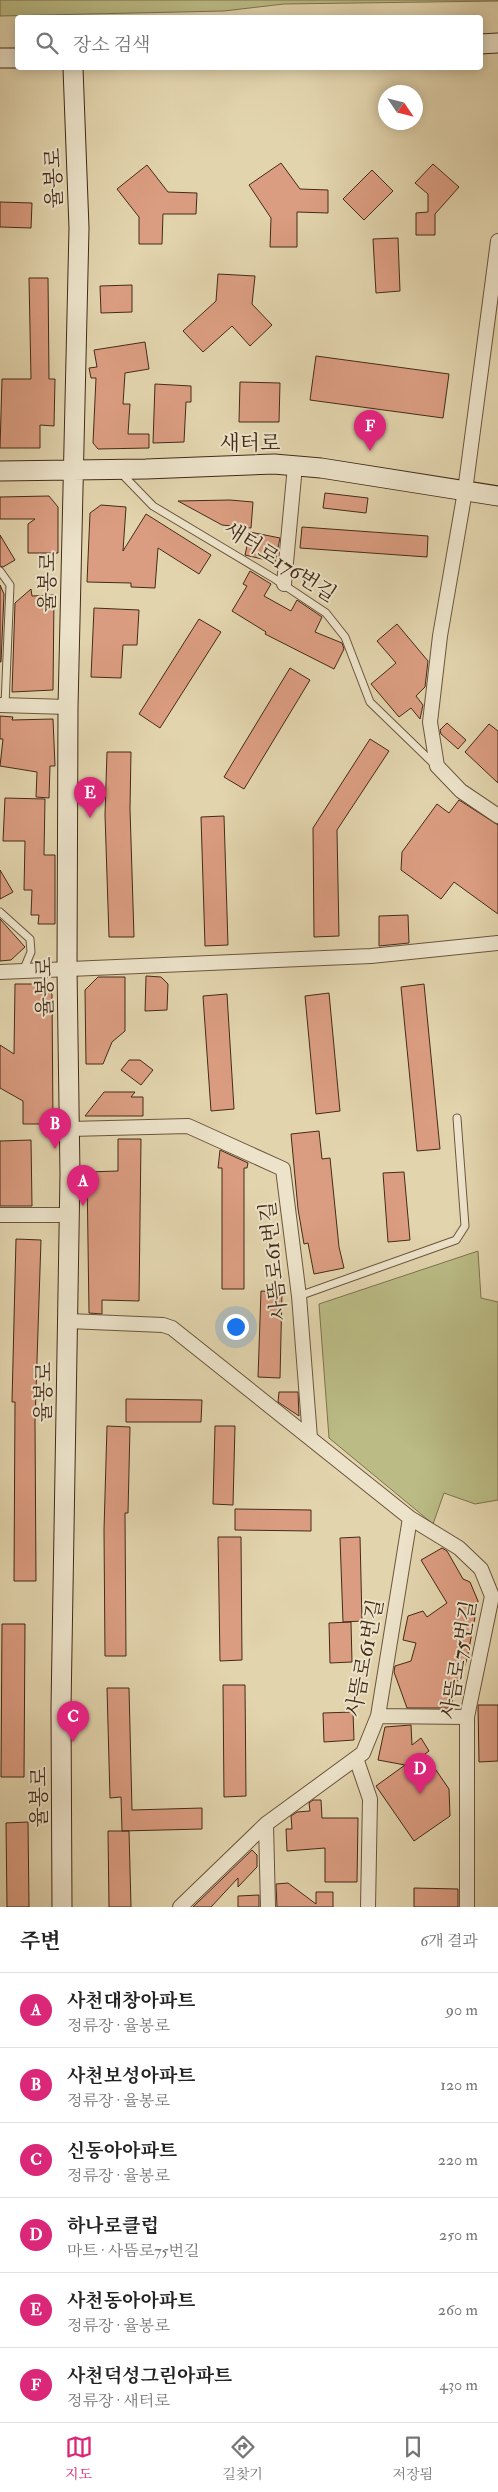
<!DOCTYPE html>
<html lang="ko">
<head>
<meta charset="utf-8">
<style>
	:root { --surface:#fff; --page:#f6f6f6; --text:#222; --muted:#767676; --line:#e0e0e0; --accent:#db2777 }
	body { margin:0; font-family:"IM FELL Double Pica","Noto Serif KR",serif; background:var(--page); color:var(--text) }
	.compass { position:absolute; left:378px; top:85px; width:45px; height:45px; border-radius:50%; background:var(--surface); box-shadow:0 2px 12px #0003; rotate:125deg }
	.you { position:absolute; left:235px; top:1326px; width:18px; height:18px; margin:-12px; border:4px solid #fff; border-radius:50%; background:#1a73e8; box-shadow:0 0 0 8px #1a73e833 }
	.badge { display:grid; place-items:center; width:32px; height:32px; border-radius:50%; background:var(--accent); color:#fff; font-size:16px; font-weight:700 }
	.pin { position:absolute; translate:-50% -41px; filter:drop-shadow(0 1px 2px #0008) }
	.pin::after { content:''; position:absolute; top:26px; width:18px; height:15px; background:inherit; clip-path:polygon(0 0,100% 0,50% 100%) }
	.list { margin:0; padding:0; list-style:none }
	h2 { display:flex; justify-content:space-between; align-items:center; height:65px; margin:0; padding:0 20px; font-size:21px }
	h2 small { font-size:16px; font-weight:400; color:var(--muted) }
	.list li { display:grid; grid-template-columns:32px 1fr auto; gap:15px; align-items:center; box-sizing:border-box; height:75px; padding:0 20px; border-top:1px solid var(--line) }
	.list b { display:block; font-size:19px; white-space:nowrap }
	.list p { margin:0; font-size:16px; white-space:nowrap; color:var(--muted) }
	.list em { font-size:16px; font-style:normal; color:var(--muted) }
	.icon { flex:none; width:28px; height:28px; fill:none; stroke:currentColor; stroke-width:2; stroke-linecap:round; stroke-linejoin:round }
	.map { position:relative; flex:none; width:498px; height:1907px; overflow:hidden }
	.search { position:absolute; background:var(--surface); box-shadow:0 2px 12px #0003; left:15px; right:15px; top:15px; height:55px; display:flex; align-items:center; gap:12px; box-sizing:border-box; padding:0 18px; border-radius:5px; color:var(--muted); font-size:19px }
	.sheet { height:515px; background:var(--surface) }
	nav { display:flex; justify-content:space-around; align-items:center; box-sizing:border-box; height:70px; border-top:1px solid var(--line); background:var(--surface); font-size:14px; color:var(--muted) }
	nav a { display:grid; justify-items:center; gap:2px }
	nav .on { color:var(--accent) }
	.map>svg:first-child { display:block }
	.green { fill:#babb85; stroke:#7f734e }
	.building { fill:#db9d81; stroke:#442b18 }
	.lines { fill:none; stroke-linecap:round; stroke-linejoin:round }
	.lane-casing { stroke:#6c553d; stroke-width:9 }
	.street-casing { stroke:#6c553d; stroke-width:16 }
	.secondary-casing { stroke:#442b18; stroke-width:21 }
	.lane { stroke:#ece3ca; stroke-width:7 }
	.street { stroke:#ece3ca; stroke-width:14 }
	.secondary { stroke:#ece3ca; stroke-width:19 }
	.labels { text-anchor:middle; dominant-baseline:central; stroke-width:4; stroke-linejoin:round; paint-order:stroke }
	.street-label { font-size:21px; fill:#442b18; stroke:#ece3ca }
</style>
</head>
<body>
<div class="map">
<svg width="498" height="1907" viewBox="0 0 498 1907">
	<rect width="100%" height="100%" fill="#e2d4ad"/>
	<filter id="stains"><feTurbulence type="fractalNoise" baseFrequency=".004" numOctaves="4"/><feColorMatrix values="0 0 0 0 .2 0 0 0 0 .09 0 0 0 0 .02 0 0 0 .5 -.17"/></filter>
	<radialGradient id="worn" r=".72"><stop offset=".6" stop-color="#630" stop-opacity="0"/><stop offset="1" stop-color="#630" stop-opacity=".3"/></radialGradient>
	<path class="green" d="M0 0H498V1L284 4 224 11 0 16Z
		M478 1251 481 1298 498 1302V1500L475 1504 444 1493 433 1524 329 1438 319 1304Z"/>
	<path class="building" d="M281 163 300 189 328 190V213L297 212V247H270L271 218 249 185Z
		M433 164 459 187 435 214V235H416V213L428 212V194L415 183Z
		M147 165 168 192 197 193 196 214H163L162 244H139V217L117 189Z
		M372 170 393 191 364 220 343 199Z
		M0 202 32 203 31 228 0 227Z
		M398 238 400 291 376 293 373 239Z
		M218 274 255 276 252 304 272 325 250 346 232 326 203 352 183 331 216 301Z
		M29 278H48L49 379H55L54 426 40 425V448H0L2 379H31Z
		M132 285V312L101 313 100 286Z
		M145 342 149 369 125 373 123 404H130L128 434H149V448L98 449 93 443 96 378H91L89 368 97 367 94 350Z
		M316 356 449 374 443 418 310 400Z
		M240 382 280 383 279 422H239Z
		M155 384 191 386V402H186L184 442 153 443Z
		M325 493 368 498 366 513 323 508Z
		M49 496 58 507V553H28V524L35 519H0V497Z
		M230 500 253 502 251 528 222 525 178 501Z
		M101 505 126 507 123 551 146 514 211 555 199 574 158 548 155 588 131 587V583L87 582 90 513Z
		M302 527 428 536 427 557 300 548Z
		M250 532 280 538 275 562 245 555Z
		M0 535 15 560 3 567 0 566Z
		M250 571 271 584 264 596 291 611 297 600 322 617 315 632 342 643 344 649 334 669 265 634 266 632 232 611 247 586 243 584Z
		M0 585 4 594 1 662H0Z
		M31 589 32 596 54 595 53 690 12 692 15 603Z
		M94 608 139 610 137 645H123L121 678 91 677Z
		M199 619 221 632 160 728 139 714Z
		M397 624 428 661 425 687 416 696 423 705 420 719 411 708 399 717 371 684 396 663 377 641Z
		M290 668 310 680 244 789 224 777Z
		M0 716 13 717 12 720 53 719 55 766H50L49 798 36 797 37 772 0 766 3 739H0Z
		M447 723 466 740 458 749 441 734 440 730Z
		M489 724 498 731V783L465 752Z
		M370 739 389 751 337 830 339 936 314 937 313 828Z
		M107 752H131L130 809 134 937H109L105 815Z
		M5 798 45 799 44 855H55V924H38L39 915H31L32 890H24L25 841H3Z
		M459 800 498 825V914L454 882 441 899 401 870 402 852 437 804 449 813Z
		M224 816 228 945 205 946 201 817Z
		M0 870 13 892 0 899Z
		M408 915 409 943 379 946V916Z
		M0 919 25 947 11 960 0 961Z
		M146 976 161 977 168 984 167 1010 145 1011Z
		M98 977H125V1031L112 1042 103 1064H86L85 990Z
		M15 984H43L52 994 53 1124H23V1101L0 1088V1045L14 1054Z
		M424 984 440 1149 417 1151 401 987Z
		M329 993 340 1111 316 1114 305 996Z
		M227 994 234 1109 211 1111 203 996Z
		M129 1060H140L153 1070 141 1085 121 1070Z
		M104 1092H135L131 1097H143V1116H85Z
		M319 1131 322 1159 330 1158 339 1247 344 1268 314 1274 308 1243 304 1244 298 1209 291 1134Z
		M118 1139H141L139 1301 102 1300V1314L89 1313 87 1172 118 1171Z
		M31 1140 32 1206H0V1141Z
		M220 1150 248 1163 247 1168H244V1289H222V1168H218Z
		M404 1172 410 1240 388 1242 383 1173Z
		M16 1239 41 1240 35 1421 36 1581H14L15 1402H12Z
		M261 1291 282 1292 280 1378 258 1377Z
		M279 1392H298L299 1416 278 1402Z
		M126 1399 202 1400 201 1422H126Z
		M107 1426 130 1427 128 1513H125L126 1656H105L104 1530Z
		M215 1426H235L233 1505 213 1504Z
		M235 1509 311 1510V1531L235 1530Z
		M218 1537H241L242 1660 220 1661Z
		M360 1537 362 1621 343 1622 340 1538Z
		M442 1548 447 1551 463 1579 470 1582 478 1601 467 1659 460 1680 453 1682 452 1708H407L394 1672 395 1666 411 1661 416 1643 403 1640 408 1616 423 1611 427 1617 447 1603 421 1560Z
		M351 1622 352 1662 330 1663 329 1623Z
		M2 1624H25L24 1777H1Z
		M223 1685H245L246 1796 224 1797Z
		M107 1688H129L132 1810 202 1808V1829L122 1831 121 1797 110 1798Z
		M478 1705H498V1761L479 1762Z
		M353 1712 354 1740 324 1742 323 1713Z
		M411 1725 412 1745 421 1738 429 1751 425 1754 449 1789 450 1816 414 1841 376 1786 405 1765 378 1760 385 1727Z
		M313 1800H321L322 1818H358L357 1882H325V1848L287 1851 286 1829H292L291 1816 297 1812 310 1811 309 1803Z
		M28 1822 29 1907H7L6 1823Z
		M108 1831H129L131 1907H109Z
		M252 1850 257 1855V1867L238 1887V1878L211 1907H193Z
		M288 1883 316 1904V1892H333V1907H277L276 1884Z
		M414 1888 458 1889V1907H414Z
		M259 1895V1907H238V1896Z"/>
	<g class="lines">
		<g class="lane-casing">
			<path id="lane" d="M121 473 153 506 275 579 326 613 345 637 370 702 434 764
				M0 571 10 585 5 705
				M0 912 30 939 31 952 23 971
				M299 1296 456 1240 465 1226 457 1118"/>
		</g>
		<g class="street-casing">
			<path id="street" d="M498 241 465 491 440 636 430 722 437 766 461 791 498 816
				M284 584 295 466
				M0 705 68 707
				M0 972 371 956 498 943
				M70 1129 188 1126 283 1169 299 1296 310 1438
				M0 1215H70
				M68 1321 163 1325 172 1328 410 1518 459 1548 481 1569 492 1596 467 1717V1907
				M378 1716 467 1717
				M356 1758 370 1799 368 1907
				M266 1824 268 1907
				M180 1907 266 1824 363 1753 378 1716 410 1518"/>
		</g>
		<g class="secondary-casing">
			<path id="secondary" d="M480 44 498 43
				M0 58H18
				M0 471 146 469 274 464 321 468 498 496
				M62 1907 61 1708 70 1174 67 969 68 707 79 228 73 68"/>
		</g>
		<use href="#lane" class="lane"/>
		<use href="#street" class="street"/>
		<use href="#secondary" class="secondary"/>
	</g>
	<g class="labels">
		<g class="street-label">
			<text transform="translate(54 178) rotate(-92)">율봉로</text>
			<text x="250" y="443">새터로</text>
			<text transform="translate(280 562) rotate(33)">새터로176번길</text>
			<text transform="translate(48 582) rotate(-89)">율봉로</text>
			<text transform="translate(45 987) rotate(-91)">율봉로</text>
			<text transform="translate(274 1261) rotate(-96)">사뜸로61번길</text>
			<text transform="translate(44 1392) rotate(-89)">율봉로</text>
			<text transform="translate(365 1658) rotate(-79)">사뜸로61번길</text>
			<text transform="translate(459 1660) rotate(-80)">사뜸로75번길</text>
			<text transform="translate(39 1797) rotate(-90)">율봉로</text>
		</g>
	</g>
	<rect width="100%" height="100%" filter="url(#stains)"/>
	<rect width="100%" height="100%" fill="url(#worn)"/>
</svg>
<svg class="compass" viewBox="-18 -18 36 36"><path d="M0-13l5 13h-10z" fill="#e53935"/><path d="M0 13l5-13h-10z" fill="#767676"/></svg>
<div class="you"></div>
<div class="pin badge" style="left:83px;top:1206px">A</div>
<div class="pin badge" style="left:55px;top:1149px">B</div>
<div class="pin badge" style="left:73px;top:1742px">C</div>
<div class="pin badge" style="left:420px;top:1794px">D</div>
<div class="pin badge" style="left:90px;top:818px">E</div>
<div class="pin badge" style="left:370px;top:451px">F</div>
<div class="search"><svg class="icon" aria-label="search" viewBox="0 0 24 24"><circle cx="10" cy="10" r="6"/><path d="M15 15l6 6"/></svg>장소 검색</div>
</div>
<section class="sheet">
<h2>주변<small>6개 결과</small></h2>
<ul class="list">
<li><span class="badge">A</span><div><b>사천대창아파트</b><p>정류장 · 율봉로</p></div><em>90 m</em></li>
<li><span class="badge">B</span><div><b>사천보성아파트</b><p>정류장 · 율봉로</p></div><em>120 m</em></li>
<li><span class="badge">C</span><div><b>신동아아파트</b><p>정류장 · 율봉로</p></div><em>220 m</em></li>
<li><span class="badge">D</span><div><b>하나로클럽</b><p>마트 · 사뜸로75번길</p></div><em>250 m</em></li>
<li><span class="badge">E</span><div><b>사천동아아파트</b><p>정류장 · 율봉로</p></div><em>260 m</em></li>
<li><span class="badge">F</span><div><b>사천덕성그린아파트</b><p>정류장 · 새터로</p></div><em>430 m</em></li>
</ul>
</section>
<nav>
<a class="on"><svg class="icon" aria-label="map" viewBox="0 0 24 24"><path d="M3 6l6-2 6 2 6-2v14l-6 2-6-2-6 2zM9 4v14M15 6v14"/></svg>지도</a>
<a><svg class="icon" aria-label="directions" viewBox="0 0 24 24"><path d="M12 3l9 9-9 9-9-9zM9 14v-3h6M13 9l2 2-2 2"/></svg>길찾기</a>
<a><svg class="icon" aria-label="saved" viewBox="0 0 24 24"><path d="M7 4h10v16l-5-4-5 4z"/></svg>저장됨</a>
</nav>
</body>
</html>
